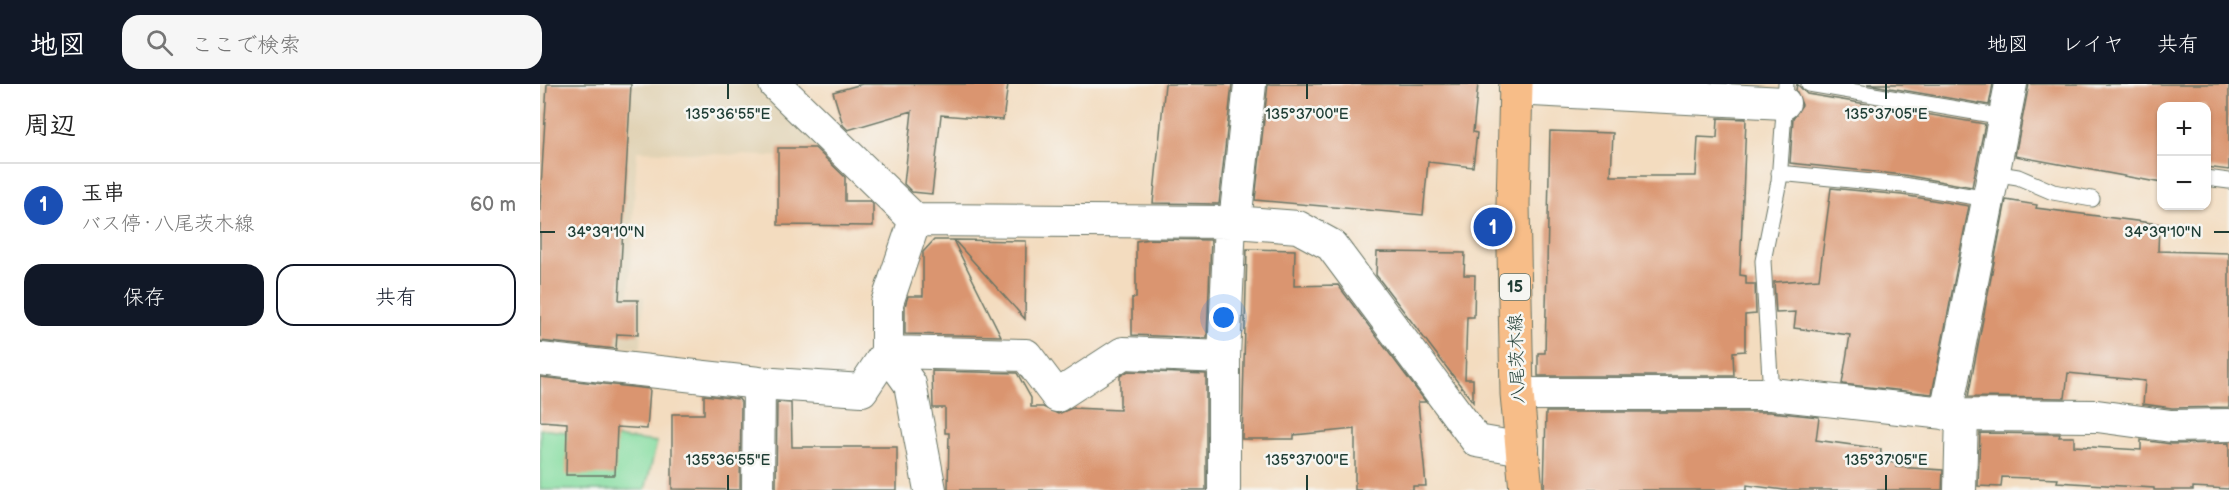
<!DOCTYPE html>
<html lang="ja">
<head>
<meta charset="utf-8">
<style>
	:root { --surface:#fff; --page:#f6f6f6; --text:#222; --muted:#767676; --line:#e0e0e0; --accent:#111827 }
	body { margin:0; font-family:"Balsamiq Sans","Klee One",sans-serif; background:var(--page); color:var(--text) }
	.controls { position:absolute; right:18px; top:18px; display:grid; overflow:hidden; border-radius:12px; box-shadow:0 2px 4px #0004 }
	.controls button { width:54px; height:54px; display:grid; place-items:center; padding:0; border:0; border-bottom:2px solid var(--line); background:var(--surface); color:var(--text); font:30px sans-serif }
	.you { position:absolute; left:684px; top:234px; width:21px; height:21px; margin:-15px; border:4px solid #fff; border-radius:50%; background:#1a73e8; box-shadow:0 0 0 9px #1a73e833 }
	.badge { display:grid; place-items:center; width:39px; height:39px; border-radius:50%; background:var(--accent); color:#fff; font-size:20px; font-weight:700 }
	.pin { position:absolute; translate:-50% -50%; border:3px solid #fff; box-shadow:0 2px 6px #0006 }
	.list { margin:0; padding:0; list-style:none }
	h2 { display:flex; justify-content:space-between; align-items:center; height:78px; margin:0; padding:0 24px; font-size:26px }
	h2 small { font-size:20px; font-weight:400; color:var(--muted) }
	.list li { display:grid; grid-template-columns:39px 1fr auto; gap:18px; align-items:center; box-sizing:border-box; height:84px; padding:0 24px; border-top:2px solid var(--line) }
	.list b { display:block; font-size:22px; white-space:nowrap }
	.list p { margin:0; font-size:20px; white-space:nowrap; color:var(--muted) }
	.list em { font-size:20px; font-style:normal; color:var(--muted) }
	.actions { display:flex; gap:12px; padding:18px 24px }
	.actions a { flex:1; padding:14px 0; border:2px solid var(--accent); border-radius:18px; text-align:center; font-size:21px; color:var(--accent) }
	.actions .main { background:var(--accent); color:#fff }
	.icon { flex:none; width:33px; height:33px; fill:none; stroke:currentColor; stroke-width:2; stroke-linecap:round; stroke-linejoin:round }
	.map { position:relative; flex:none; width:1689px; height:406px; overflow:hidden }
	header { display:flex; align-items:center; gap:36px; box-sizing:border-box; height:84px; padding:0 30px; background:var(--accent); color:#fff }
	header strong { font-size:28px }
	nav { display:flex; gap:33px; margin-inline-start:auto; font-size:21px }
	.search { width:420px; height:54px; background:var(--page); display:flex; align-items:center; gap:15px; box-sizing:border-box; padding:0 21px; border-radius:18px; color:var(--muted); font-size:22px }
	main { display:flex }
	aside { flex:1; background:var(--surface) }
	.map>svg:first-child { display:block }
	.built { fill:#e1d3b5 }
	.green { fill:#86dda1; stroke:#528d6a; stroke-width:1.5 }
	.building { fill:#da956f }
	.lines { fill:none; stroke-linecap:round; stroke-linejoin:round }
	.service-casing { stroke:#697565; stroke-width:17 }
	.minor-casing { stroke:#697565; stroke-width:34 }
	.primary-casing { stroke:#697565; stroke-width:35 }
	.service { stroke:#fff; stroke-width:15 }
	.minor { stroke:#fff; stroke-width:32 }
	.primary { stroke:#f7bd88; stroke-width:33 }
	.ticks { fill:none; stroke:#1f3d34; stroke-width:2 }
	.labels { text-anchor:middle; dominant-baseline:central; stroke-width:5; stroke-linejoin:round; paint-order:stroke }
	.shield { fill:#f6f6f2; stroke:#60746d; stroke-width:1.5 }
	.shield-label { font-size:16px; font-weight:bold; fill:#1f3d34 }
	.street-label { font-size:18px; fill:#1f3d34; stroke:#f6f6f2 }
	.ticks-label { font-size:15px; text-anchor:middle; fill:#1f3d34; stroke:#f6f6f2; stroke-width:5; stroke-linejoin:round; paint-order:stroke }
</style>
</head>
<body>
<header>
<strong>地図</strong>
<div class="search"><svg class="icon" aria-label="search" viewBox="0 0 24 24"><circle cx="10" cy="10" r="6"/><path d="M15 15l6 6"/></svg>ここで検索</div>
<nav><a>地図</a><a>レイヤ</a><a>共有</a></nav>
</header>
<main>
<aside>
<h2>周辺<small></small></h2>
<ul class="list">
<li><span class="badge" style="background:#1a4fb4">1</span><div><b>玉串</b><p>バス停 · 八尾茨木線</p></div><em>60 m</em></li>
</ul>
<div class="actions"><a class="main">保存</a><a>共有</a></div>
</aside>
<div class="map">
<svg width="1689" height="406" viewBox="0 0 1689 406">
	<rect width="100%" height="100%" fill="#f6f6f2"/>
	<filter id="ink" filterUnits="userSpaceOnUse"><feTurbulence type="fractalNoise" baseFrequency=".0167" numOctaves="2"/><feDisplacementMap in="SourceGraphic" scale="12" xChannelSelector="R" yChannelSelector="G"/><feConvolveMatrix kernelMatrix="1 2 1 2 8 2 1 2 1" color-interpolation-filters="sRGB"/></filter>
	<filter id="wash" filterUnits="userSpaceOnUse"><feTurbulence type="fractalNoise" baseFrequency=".008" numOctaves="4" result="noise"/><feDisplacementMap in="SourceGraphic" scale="24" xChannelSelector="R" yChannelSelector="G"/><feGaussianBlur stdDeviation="1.35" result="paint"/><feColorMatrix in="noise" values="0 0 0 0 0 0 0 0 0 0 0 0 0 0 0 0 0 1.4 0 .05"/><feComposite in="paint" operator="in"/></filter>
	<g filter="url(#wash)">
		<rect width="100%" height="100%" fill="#f3dcbf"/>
		<path class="built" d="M0 0H226L295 75 97 67 89 211 104 213 101 264 0 255Z"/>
		<path class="green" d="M0 345 117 358 105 406H0Z"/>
		<g id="blocks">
			<path class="building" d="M7 0H91L79 216H98V251L77 250 76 265 0 257V121Z
				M322 0H468L463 36 401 31 392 110 372 108 364 100 372 27 308 46 303 41 293 8Z
				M625 0H692L679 120 613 119Z
				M728 0H938L933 48 937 49 933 83 888 78 883 131 715 116Z
				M1257 0 1267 10 1445 40 1432 103 1364 91 1250 79 1253 34 1262 21 1256 6Z
				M1327 0H1453L1449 21Z
				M1489 0H1689V86L1666 83V22H1622V99L1475 72Z
				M1178 34 1206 35 1200 191 1206 192V200H1215L1216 230 1205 231V267L1193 268 1194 292H998V269H1005L1010 47 1073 49 1071 92H1156L1158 53 1177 54Z
				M238 64H275L305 93V117H330L333 120V142L238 141Z
				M1291 104 1362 111 1429 122 1392 310 1302 300 1310 251 1254 244 1256 228 1236 229 1234 198 1279 195Z
				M1466 116 1497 121 1496 124 1619 140 1618 167 1689 169V323L1632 324 1603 320 1605 297 1528 289 1525 314 1428 313Z
				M610 155 671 156 667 254 592 251V214H596V157Z
				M394 156H413L461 252 365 250V222L368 212H383V168Z
				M414 156 486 157 485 235Z
				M707 165 755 166 754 202 798 201 886 318H878L886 402H873V406H815V345L754 351V355H702Z
				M837 168 925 169 924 191H935L934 233H927L925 295H933V318L836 191Z
				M392 287 477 289 491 314V323H503L518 330 532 324 580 326V292L588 287 666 290V406H408L409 349H405V324H393Z
				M0 293 110 305 107 345 77 343 75 391H26L27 339 0 337Z
				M164 311 199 315 201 318 200 406 132 405V330H164Z
				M237 318 251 319 252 363H357V406H236Z
				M1006 328H1230L1279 333 1276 356 1341 365 1340 377 1356 379V383L1403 386 1402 406H1244L1207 401V406H1004Z
				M1440 349 1520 350 1519 353H1534V362L1601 366V356L1631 360 1689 359V405L1653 403V406H1614V404L1517 398 1518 395 1462 393 1461 403 1438 402Z"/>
		</g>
	</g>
	<g filter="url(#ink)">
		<use href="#blocks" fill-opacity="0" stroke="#697565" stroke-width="1.5"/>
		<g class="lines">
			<g class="service-casing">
				<path id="service" d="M1269 0 1464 33
					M1239 89 1363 101 1448 115
					M1453 89 1478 93 1513 108 1552 115
					M1666 94 1689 97
					M1231 310 1223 177 1239 97 1246 0"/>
			</g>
			<g class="minor-casing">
				<path id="minor" d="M235 0 375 136 695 138 758 143 791 161 937 357 983 365
					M975 5 1244 19
					M695 138 710 0
					M347 268 486 271 517 312 583 269 684 273
					M347 268 370 300 390 406
					M0 275 219 299 322 306 347 268V219L375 136
					M977 310H1231L1422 331 1557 332 1631 342 1689 341
					M1406 330 1471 0
					M218 406 219 299
					M684 406V273L690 138
					M1420 406 1422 331"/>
			</g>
			<g class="primary-casing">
				<path id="primary" d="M976 0 973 120 977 310 986 406"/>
			</g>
			<use href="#service" class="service"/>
			<use href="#minor" class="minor"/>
			<use href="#primary" class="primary"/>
		</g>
	</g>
	<path class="ticks" d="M188 0V15M767 0V15M1346 0V15M0 148H15M1674 148H1689M188 391V406M767 391V406M1346 391V406"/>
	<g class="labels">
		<rect class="shield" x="960" y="190" width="30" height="26" rx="4.5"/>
		<g class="shield-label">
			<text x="975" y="203">15</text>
		</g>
		<g class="street-label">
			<text transform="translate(977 275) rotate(-92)">八尾茨木線</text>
		</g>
	</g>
	<g class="ticks-label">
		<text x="188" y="35">135°36'55"E</text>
		<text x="767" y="35">135°37'00"E</text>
		<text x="1346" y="35">135°37'05"E</text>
		<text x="66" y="153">34°39'10"N</text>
		<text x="1623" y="153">34°39'10"N</text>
		<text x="188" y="381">135°36'55"E</text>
		<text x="767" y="381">135°37'00"E</text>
		<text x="1346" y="381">135°37'05"E</text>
	</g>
</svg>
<div class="controls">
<button>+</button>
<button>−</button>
</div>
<div class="you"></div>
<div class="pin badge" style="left:953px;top:143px;background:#1a4fb4">1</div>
</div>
</main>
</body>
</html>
